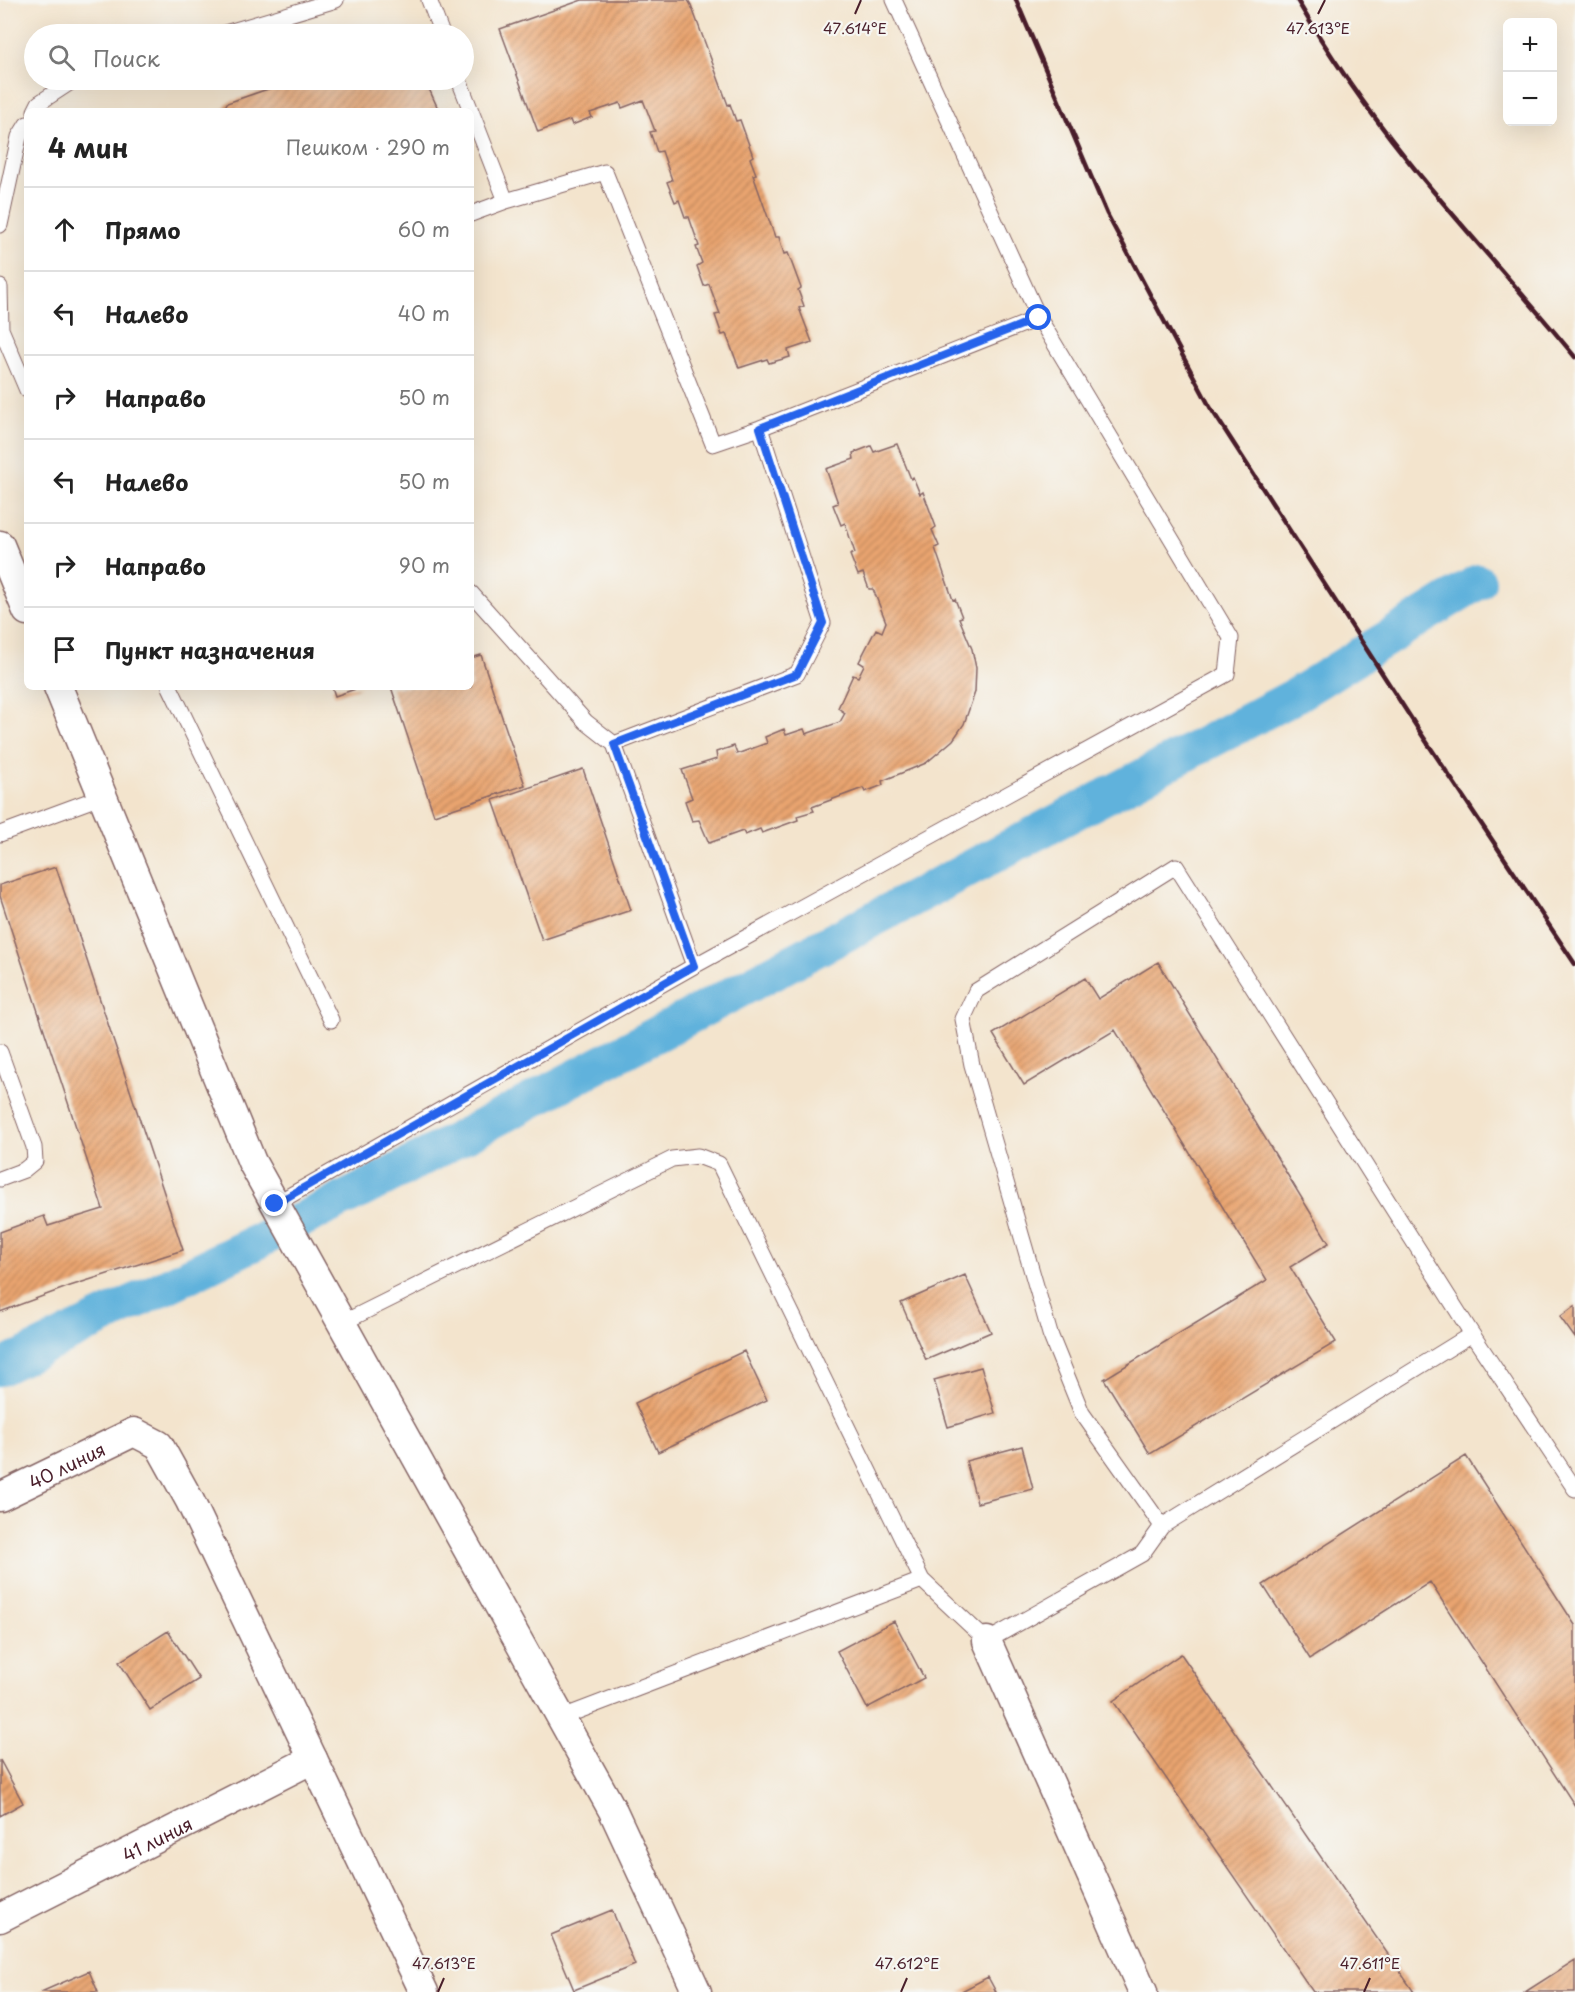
<!DOCTYPE html>
<html lang="ru">
<head>
<meta charset="utf-8">
<style>
	:root { --surface:#fff; --page:#f6f6f6; --text:#222; --muted:#767676; --line:#e0e0e0 }
	body { margin:0; font-family:"Playpen Sans",sans-serif; background:var(--page); color:var(--text) }
	.controls { position:absolute; right:18px; top:18px; display:grid; overflow:hidden; border-radius:9px; box-shadow:0 6px 24px #0002 }
	.controls button { width:54px; height:54px; display:grid; place-items:center; padding:0; border:0; border-bottom:2px solid var(--line); background:var(--surface); color:var(--text); font:30px sans-serif }
	.stop { position:absolute; width:18px; height:18px; margin:-14px; border:4px solid #2563eb; border-radius:50%; background:#fff }
	.stop.end { background:#2563eb; border-color:#fff; box-shadow:0 2px 6px #0008 }
	.list { margin:0; padding:0; list-style:none }
	h2 { display:flex; justify-content:space-between; align-items:center; height:78px; margin:0; padding:0 24px; font-size:26px }
	h2 small { font-size:20px; font-weight:400; color:var(--muted) }
	.list li { display:grid; grid-template-columns:39px 1fr auto; gap:18px; align-items:center; box-sizing:border-box; height:84px; padding:0 24px; border-top:2px solid var(--line) }
	.list b { display:block; font-size:22px; white-space:nowrap }
	.list em { font-size:20px; font-style:normal; color:var(--muted) }
	.icon { flex:none; width:33px; height:33px; fill:none; stroke:currentColor; stroke-width:2; stroke-linecap:round; stroke-linejoin:round }
	.map { position:relative; flex:none; width:1575px; height:1992px; overflow:hidden }
	.search { position:absolute; background:var(--surface); box-shadow:0 6px 24px #0002; left:24px; top:24px; width:450px; height:66px; display:flex; align-items:center; gap:15px; box-sizing:border-box; padding:0 21px; border-radius:33px; color:var(--muted); font-size:22px }
	.panel { position:absolute; background:var(--surface); box-shadow:0 6px 24px #0002; left:24px; top:108px; width:450px; height:582px; border-radius:9px }
	.map>svg:first-child { display:block }
	.lines { fill:none; stroke-linecap:round; stroke-linejoin:round }
	.canal { stroke:#61b2dc; stroke-width:36 }
	.building { fill:url(#building-hatch) }
	.lane-casing { stroke:#856464; stroke-width:17 }
	.street-casing { stroke:#856464; stroke-width:31 }
	.lane { stroke:#fff; stroke-width:15 }
	.street { stroke:#fff; stroke-width:28 }
	.rail { stroke:#4a1f2b; stroke-width:4.5 }
	.route { stroke:#2563eb; stroke-width:8 }
	.ticks { fill:none; stroke:#4a1f2b; stroke-width:2 }
	.labels { text-anchor:middle; dominant-baseline:central; stroke-width:4.5; stroke-linejoin:round; paint-order:stroke }
	.street-label { font-size:18px; fill:#4a1f2b; stroke:#f6f6f2 }
	.ticks-label { font-size:15px; text-anchor:middle; fill:#4a1f2b; stroke:#f6f6f2; stroke-width:4.5; stroke-linejoin:round; paint-order:stroke }
</style>
</head>
<body>
<div class="map">
<svg width="1575" height="1992" viewBox="0 0 1575 1992">
	<defs>
		<pattern id="building-hatch" width="6" height="6" patternUnits="userSpaceOnUse" patternTransform="scale(1.5)"><rect width="6" height="6" fill="#e9a46f"/><path d="M-1 1l2-2M0 6l6-6M5 7l2-2" fill="none" stroke="#bf855b"/></pattern>
	</defs>
	<rect width="100%" height="100%" fill="#f6f6f2"/>
	<filter id="ink" filterUnits="userSpaceOnUse"><feTurbulence type="fractalNoise" baseFrequency=".0167" numOctaves="2"/><feDisplacementMap in="SourceGraphic" scale="12" xChannelSelector="R" yChannelSelector="G"/><feConvolveMatrix kernelMatrix="1 2 1 2 8 2 1 2 1" color-interpolation-filters="sRGB"/></filter>
	<filter id="wash" filterUnits="userSpaceOnUse"><feTurbulence type="fractalNoise" baseFrequency=".008" numOctaves="4" result="noise"/><feDisplacementMap in="SourceGraphic" scale="24" xChannelSelector="R" yChannelSelector="G"/><feGaussianBlur stdDeviation="1.35" result="paint"/><feColorMatrix in="noise" values="0 0 0 0 0 0 0 0 0 0 0 0 0 0 0 0 0 1.4 0 .05"/><feComposite in="paint" operator="in"/></filter>
	<g filter="url(#wash)">
		<rect width="100%" height="100%" fill="#f3e4cd"/>
		<g class="lines">
			<path class="canal" d="M0 1368 366 1188 1291 698 1478 582"/>
		</g>
		<g id="blocks">
			<path class="building" d="M582 0H688L691 5 728 105 730 104 736 121 740 120 753 156 750 158 756 174 753 175 775 237H779L784 254 788 253 801 288 798 290 804 306 799 308 812 342 788 350 790 357 769 363 767 359 739 368 726 334 722 335 715 315 720 314 709 284 704 286 697 266 702 263 696 247 699 246 689 217H685L679 200 675 202 667 182 672 180 662 151 657 152 650 132 655 131 643 100 622 108 620 103 590 113 592 117 572 125 570 120 538 132 500 29Z
				M294 80H425L439 111H223L227 103Z
				M897 444 911 479 913 477 920 494 923 492 936 527 932 530 939 546 935 548 953 600 955 599 962 617 959 618 972 649 976 668 975 692 964 724 953 740 926 763 882 781 883 785 865 792 863 788 812 807 814 811 797 816 798 820 762 833 760 829 745 835 743 831 709 843 699 820 692 821 685 801 692 798 682 770 717 759 716 752 734 746 737 754 767 743 765 737 784 729 786 735 804 729 806 734 840 722 845 713 838 708 853 675 858 677 864 665 859 662 876 629 882 632 886 622 873 589H869L863 573 858 575 850 555 855 553 845 523 841 525 833 505 838 503 826 469 854 459 853 453 871 446 874 452Z
				M481 655 525 785 434 815 391 687H471V658Z
				M332 687H361L335 696Z
				M583 769 631 910 542 940 493 800Z
				M56 867 183 1250 70 1286 0 1312V1232L44 1216 48 1226 103 1209 0 896V885Z
				M1158 962 1329 1243 1290 1267 1336 1342 1150 1454 1104 1379 1267 1280 1115 1030 1024 1085 993 1034 1085 978 1098 999Z
				M965 1275 991 1332 926 1360 901 1303Z
				M1575 1306V1338L1560 1317Z
				M744 1351 767 1400 658 1452 635 1403Z
				M981 1367 995 1413 948 1427 934 1380Z
				M1022 1446 1033 1489 977 1503 966 1461Z
				M1466 1456 1575 1625V1806L1430 1582 1310 1659 1263 1585Z
				M894 1621 924 1678 867 1708 837 1651Z
				M168 1631 199 1679 150 1710 119 1662Z
				M1181 1654 1414 1992H1313L1113 1701Z
				M0 1760 23 1803 0 1816Z
				M612 1910 635 1965 574 1990 551 1935Z
				M1575 1960V1992H1525Z
				M89 1971 98 1992H41Z
				M988 1977 996 1992H960Z"/>
		</g>
	</g>
	<g filter="url(#ink)">
		<use href="#blocks" fill-opacity="0" stroke="#856464" stroke-width="1.5"/>
		<g class="lines">
			<g class="lane-casing">
				<path id="lane" d="M429 0 442 34
					M894 0 1039 318
					M222 34 336 0
					M459 80 506 201
					M35 111 39 103 74 80
					M471 214 506 201 605 172 713 444 760 428 823 623 797 674 614 744
					M0 225 19 137 27 124
					M0 287 1 329 27 390
					M170 687 331 1020
					M0 834 103 796
					M694 966 1227 674 1231 638 1039 318 760 428
					M0 1052 34 1147 35 1161 24 1170 0 1179
					M275 1204 694 966 614 744 586 722 471 593
					M340 1324 672 1159 698 1156 719 1164 922 1580
					M1162 1526 1082 1413 1050 1334 972 1065 963 1019 976 991 1176 866 1472 1334 1575 1489
					M560 1718 922 1580 987 1641 1142 1554 1162 1526 1472 1334"/>
			</g>
			<g class="street-casing">
				<g id="street">
					<path d="M0 545 27 611"/>
					<path d="M58 687 252 1162 613 1811 697 1992"/>
					<path id="s1" d="M0 1497 134 1432 159 1445 190 1501 424 1992"/>
					<path d="M987 1641 1143 1992"/>
					<path id="s2" d="M0 1918 313 1759"/>
				</g>
			</g>
			<use href="#lane" class="lane"/>
			<use href="#street" class="street"/>
			<path class="rail" d="M1016 0 1107 214 1210 407 1422 735 1575 964
				M1297 0C1329 55 1366 108 1406 158 1460 226 1520 289 1575 357"/>
		</g>
	</g>
	<g class="lines" filter="url(#ink)">
		<path class="route" d="M275 1204 694 966 614 744 797 674 823 623 760 428 1039 318"/>
	</g>
	<path class="ticks" d="M855 14 861 0M1318 14 1325 0M438 1992 444 1978M901 1992 907 1978M1364 1992 1370 1978"/>
	<g class="labels">
		<g class="street-label">
			<text stroke="none"><textPath href="#s1" startOffset="74">40 линия</textPath></text>
			<text stroke="none"><textPath href="#s2" startOffset="176">41 линия</textPath></text>
		</g>
	</g>
	<g class="ticks-label">
		<text x="855" y="34">47.614°E</text>
		<text x="1318" y="34">47.613°E</text>
		<text x="444" y="1969">47.613°E</text>
		<text x="907" y="1969">47.612°E</text>
		<text x="1370" y="1969">47.611°E</text>
	</g>
</svg>
<div class="controls">
<button>+</button>
<button>−</button>
</div>
<div class="stop" style="left:1039px;top:318px"></div>
<div class="stop end" style="left:275px;top:1204px"></div>
<div class="search"><svg class="icon" aria-label="search" viewBox="0 0 24 24"><circle cx="10" cy="10" r="6"/><path d="M15 15l6 6"/></svg>Поиск</div>
<section class="panel">
<h2>4 мин<small>Пешком · 290 m</small></h2>
<ul class="list">
<li><svg class="icon" aria-label="ahead" viewBox="0 0 24 24"><path d="M12 20V5M6 11l6-6 6 6"/></svg><div><b>Прямо</b></div><em>60 m</em></li>
<li><svg class="icon" aria-label="left" viewBox="0 0 24 24"><path d="M17 20v-9H6M10 6l-5 5 5 5"/></svg><div><b>Налево</b></div><em>40 m</em></li>
<li><svg class="icon" aria-label="right" viewBox="0 0 24 24"><path d="M7 20v-9h11M14 6l5 5-5 5"/></svg><div><b>Направо</b></div><em>50 m</em></li>
<li><svg class="icon" aria-label="left" viewBox="0 0 24 24"><path d="M17 20v-9H6M10 6l-5 5 5 5"/></svg><div><b>Налево</b></div><em>50 m</em></li>
<li><svg class="icon" aria-label="right" viewBox="0 0 24 24"><path d="M7 20v-9h11M14 6l5 5-5 5"/></svg><div><b>Направо</b></div><em>90 m</em></li>
<li><svg class="icon" aria-label="arrive" viewBox="0 0 24 24"><path d="M6 21V4h12l-3 4 3 4H6"/></svg><div><b>Пункт назначения</b></div></li>
</ul>
</section>
</div>
</body>
</html>
